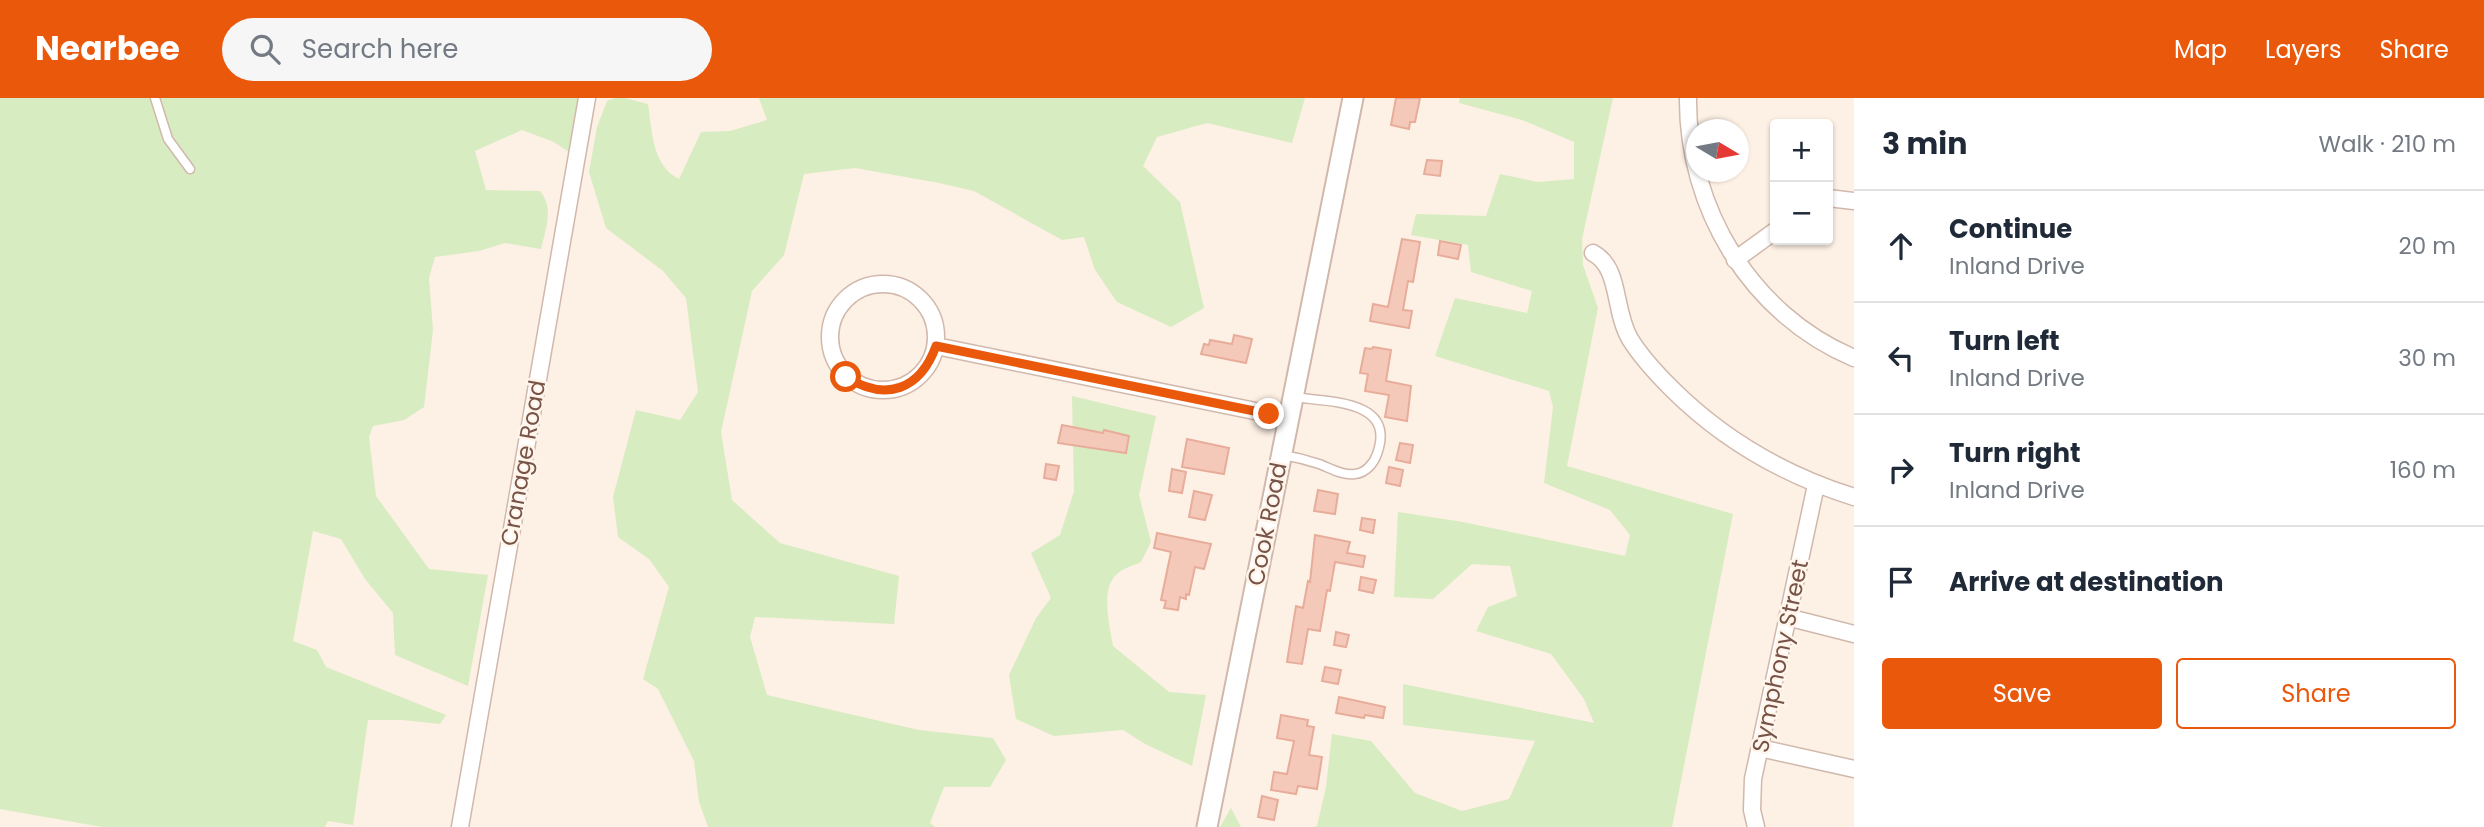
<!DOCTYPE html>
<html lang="en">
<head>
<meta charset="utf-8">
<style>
	:root { --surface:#fff; --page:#f6f6f7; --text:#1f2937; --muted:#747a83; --line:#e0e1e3; --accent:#ea580c }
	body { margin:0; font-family:Poppins,sans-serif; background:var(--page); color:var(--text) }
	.controls { position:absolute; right:21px; top:21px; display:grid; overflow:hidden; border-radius:7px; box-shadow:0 2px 5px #0004 }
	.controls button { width:63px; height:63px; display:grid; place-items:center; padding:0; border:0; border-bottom:2px solid var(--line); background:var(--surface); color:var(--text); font:35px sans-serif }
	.compass { position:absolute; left:1686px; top:21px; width:63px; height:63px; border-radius:50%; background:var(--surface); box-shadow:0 2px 5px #0004; rotate:100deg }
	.stop { position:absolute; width:21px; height:21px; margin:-16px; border:5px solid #ea580c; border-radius:50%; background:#fff }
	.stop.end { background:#ea580c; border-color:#fff; box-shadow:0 2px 7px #0008 }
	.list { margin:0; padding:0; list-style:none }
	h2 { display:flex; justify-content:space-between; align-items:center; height:91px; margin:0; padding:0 28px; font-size:30px }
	h2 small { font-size:23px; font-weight:400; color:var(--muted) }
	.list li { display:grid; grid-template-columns:46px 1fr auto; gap:21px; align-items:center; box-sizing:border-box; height:112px; padding:0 28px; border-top:2px solid var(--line) }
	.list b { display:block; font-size:26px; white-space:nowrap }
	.list p { margin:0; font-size:23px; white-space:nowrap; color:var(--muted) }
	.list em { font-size:23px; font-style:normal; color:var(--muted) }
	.actions { display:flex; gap:14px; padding:21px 28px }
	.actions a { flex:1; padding:16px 0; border:2px solid var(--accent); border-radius:7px; text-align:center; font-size:24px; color:var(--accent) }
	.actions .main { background:var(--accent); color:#fff }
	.icon { flex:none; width:38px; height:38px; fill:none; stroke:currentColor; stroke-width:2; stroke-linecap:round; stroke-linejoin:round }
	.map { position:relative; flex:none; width:1854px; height:729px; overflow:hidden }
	header { display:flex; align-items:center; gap:42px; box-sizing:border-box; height:98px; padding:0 35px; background:var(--accent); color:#fff }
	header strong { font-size:33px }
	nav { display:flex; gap:38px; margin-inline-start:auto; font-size:24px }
	.search { width:490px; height:63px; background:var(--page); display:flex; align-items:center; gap:18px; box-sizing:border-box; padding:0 24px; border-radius:38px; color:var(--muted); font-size:26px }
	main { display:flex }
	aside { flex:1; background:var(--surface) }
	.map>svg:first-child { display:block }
	.green { fill:#d8ecc1 }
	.building { fill:#f4c9ba; stroke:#e8ad9a; stroke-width:2 }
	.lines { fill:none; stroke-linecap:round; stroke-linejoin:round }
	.service-casing { stroke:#d1b8ac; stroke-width:11 }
	.minor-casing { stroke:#d1b8ac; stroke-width:19 }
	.tertiary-casing { stroke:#d1b8ac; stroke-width:23 }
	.service { stroke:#fff; stroke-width:8 }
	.minor { stroke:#fff; stroke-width:16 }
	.tertiary { stroke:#fff; stroke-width:19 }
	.route { stroke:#ea580c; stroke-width:9 }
	.labels { text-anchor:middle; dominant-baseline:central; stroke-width:5; stroke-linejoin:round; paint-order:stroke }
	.street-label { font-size:23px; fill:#775348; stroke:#fff5eb }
</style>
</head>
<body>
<header>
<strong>Nearbee</strong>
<div class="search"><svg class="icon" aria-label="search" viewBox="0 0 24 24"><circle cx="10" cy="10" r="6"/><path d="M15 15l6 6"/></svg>Search here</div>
<nav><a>Map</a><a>Layers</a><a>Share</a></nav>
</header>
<main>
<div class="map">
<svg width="1854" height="729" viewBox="0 0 1854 729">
	<rect width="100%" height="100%" fill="#fdf0e4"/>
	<path class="green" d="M0 0H579L569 54 554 44 522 32 475 53 486 92 540 93C554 110 546 130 541 151L505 145 479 153 435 159 429 180 433 232 424 309 404 322 373 328 369 339 376 398 429 471 488 477 468 588 395 557 393 515 365 481 341 441 313 433 293 543 317 552 326 569 446 617 440 626 402 622H368L353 727 328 723 325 729H102L0 711Z
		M615 0H625L648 6C652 32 652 68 679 81L701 34 730 33 767 22 759 0H1305L1292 45 1207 25 1157 39 1143 68 1180 104 1204 210 1171 229 1117 204 1095 172 1084 139 1062 142 974 93 939 85 855 70 804 76 784 157 752 193 721 334 732 402 780 445 899 478 894 526 755 519 750 539 767 597 919 632 993 640 1006 662 990 689H944L930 725 935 729H708L699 704 694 663 658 591 643 581 669 489 649 461 618 439 613 399 636 312 680 322 698 294 686 200 663 173 606 130 589 74 597 29 607 3Z
		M1460 0H1613L1582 141 1583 167 1598 210 1567 368 1733 416 1672 729H1314L1317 728 1326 689 1332 636 1371 643 1415 695 1462 713 1509 701 1535 643 1403 627V586L1594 625 1584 601 1551 556 1476 533 1488 509 1517 498 1510 468 1472 466 1433 501 1394 499 1398 414 1463 424 1625 458 1630 437 1610 412 1544 385 1553 309 1549 293 1435 258 1455 200 1527 215 1532 193 1471 174 1468 147 1411 137 1416 116 1486 118 1500 76 1538 84 1574 81V44L1522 22 1459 5Z
		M1072 298 1156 318 1139 397 1151 444 1141 464C1132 468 1123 470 1116 477 1100 492 1110 529 1113 548L1169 594 1206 597 1192 668 1145 646 1123 632 1054 638 1016 621 1009 577 1036 520 1051 500 1031 455 1060 437 1074 393Z
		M1231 710 1241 729H1220Z"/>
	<path class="building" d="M1396 0H1420L1415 24H1410L1409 31 1391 27Z
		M1427 62 1442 63 1440 78 1424 76Z
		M1402 141 1420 144 1413 184 1408 183 1403 212 1412 213 1409 230 1370 223 1373 206 1388 209Z
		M1440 143 1461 147 1458 161 1438 157Z
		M1234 237 1252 241 1246 265 1201 256 1204 246 1209 247 1210 242 1232 246Z
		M1373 249 1391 252 1386 283 1411 288 1407 323 1385 319 1389 297 1365 293 1368 276 1360 275 1365 250 1372 251Z
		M1062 327 1103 335 1104 332 1129 338 1126 355 1058 345Z
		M1187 341 1229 350 1224 376 1182 369Z
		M1400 345 1413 347 1410 365 1396 362Z
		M1046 366 1059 368 1056 382 1044 380Z
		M1389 369 1403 372 1400 388 1386 385Z
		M1172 371 1186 374 1182 395 1169 393Z
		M1318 392 1338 396 1335 416 1314 413Z
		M1194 393 1212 397 1205 422 1189 419Z
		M1362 420 1375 422 1373 435 1360 432Z
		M1157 435 1211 446 1204 471 1195 469 1189 497 1186 496V501L1180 499 1178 512 1164 510 1166 503 1161 502 1171 454 1154 450Z
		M1315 437 1350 444 1347 455 1365 458 1363 469 1335 464 1330 493 1327 492 1320 533 1308 531 1302 566 1287 564 1296 508 1303 510 1308 483 1310 484Z
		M1361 479 1376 482 1373 495 1359 492Z
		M1336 534 1349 537 1346 549 1334 547Z
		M1325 569 1341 572 1338 586 1322 583Z
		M1339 599 1385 609 1383 620 1365 617 1364 620 1336 615Z
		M1281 617 1308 622 1307 628 1314 629 1309 657 1322 659 1317 691 1298 688 1296 696 1271 692 1274 674 1287 676 1294 643 1277 640Z
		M1262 698 1278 702 1274 722 1258 719Z"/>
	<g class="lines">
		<g class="service-casing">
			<path id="service" d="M155 0 168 41 190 71
				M1283 357C1295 359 1307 362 1319 366 1330 370 1343 378 1355 376 1366 375 1374 365 1377 356 1397 301 1327 304 1293 299"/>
		</g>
		<g class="minor-casing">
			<path id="minor" d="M1688 0C1687 110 1751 217 1854 260
				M1828 100 1854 103
				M1593 155C1621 170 1613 212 1630 241 1641 259 1656 275 1671 290 1723 342 1784 377 1854 399
				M1735 162 1775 133
				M830 239a53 53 0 1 1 106 0a53 53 0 1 1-106 0Z
				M936 248 1289 320
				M1787 519 1854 536
				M1760 650 1854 671
				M460 729 587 0
				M1756 729 1752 712 1753 681 1816 387"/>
		</g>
		<g class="tertiary-casing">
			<path id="tertiary" d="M1207 729 1353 0"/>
		</g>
		<use href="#service" class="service"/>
		<use href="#minor" class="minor"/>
		<use href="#tertiary" class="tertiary"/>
	</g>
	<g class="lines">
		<path class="route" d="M846 279C886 304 920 292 936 248L1269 316"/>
	</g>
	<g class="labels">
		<g class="street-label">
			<text transform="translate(523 365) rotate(-80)">Cranage Road</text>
			<text transform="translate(1267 426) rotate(-79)">Cook Road</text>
			<text transform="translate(1780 558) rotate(-78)">Symphony Street</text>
		</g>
	</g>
</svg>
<div class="controls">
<button>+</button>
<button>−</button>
</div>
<svg class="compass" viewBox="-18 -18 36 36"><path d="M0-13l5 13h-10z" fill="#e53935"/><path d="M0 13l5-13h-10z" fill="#747a83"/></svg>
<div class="stop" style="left:846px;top:279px"></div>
<div class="stop end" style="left:1269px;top:316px"></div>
</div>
<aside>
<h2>3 min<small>Walk · 210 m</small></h2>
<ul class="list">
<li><svg class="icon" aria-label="ahead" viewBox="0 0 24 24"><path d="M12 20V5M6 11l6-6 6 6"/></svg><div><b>Continue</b><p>Inland Drive</p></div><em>20 m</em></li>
<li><svg class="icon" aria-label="left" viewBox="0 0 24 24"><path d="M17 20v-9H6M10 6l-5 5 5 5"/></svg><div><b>Turn left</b><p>Inland Drive</p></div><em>30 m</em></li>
<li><svg class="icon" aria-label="right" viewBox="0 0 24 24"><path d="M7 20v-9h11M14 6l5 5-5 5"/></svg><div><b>Turn right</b><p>Inland Drive</p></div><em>160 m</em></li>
<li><svg class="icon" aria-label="arrive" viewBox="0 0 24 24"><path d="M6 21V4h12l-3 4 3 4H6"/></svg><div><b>Arrive at destination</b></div></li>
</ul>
<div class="actions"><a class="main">Save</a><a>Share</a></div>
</aside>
</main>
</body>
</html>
